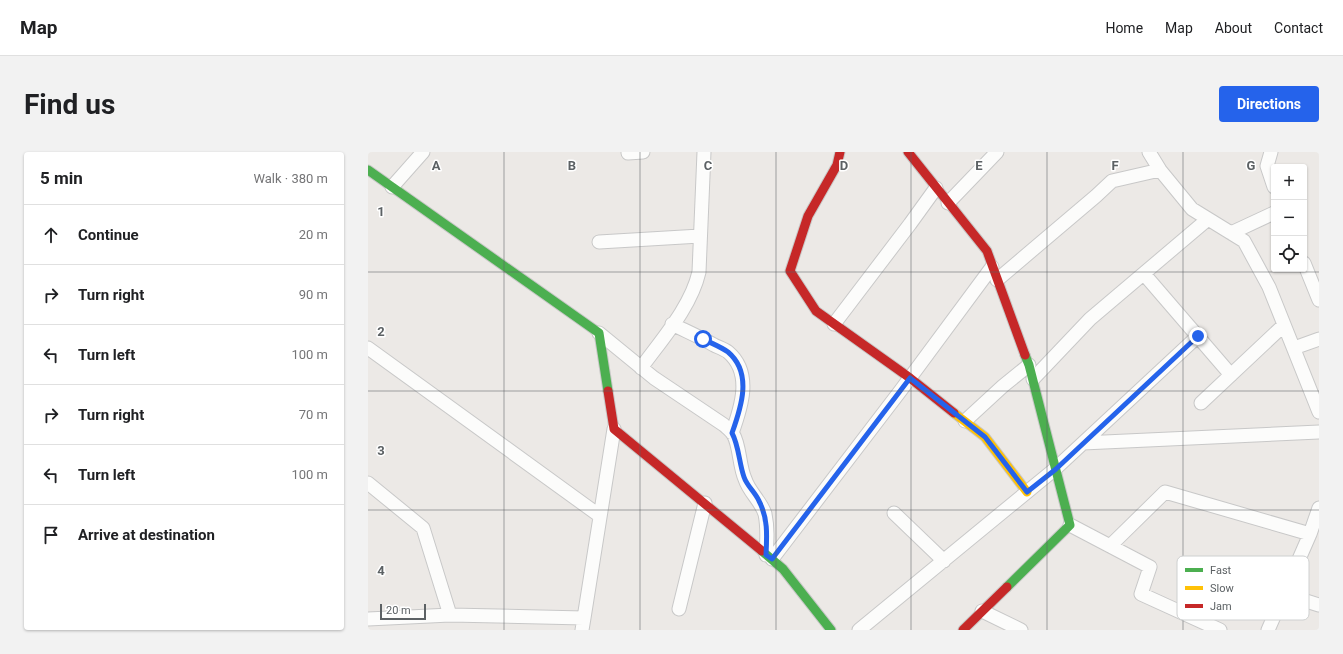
<!DOCTYPE html>
<html lang="en">
<head>
<meta charset="utf-8">
<style>
	:root { --surface:#fff; --page:#f2f2f2; --text:#202124; --muted:#757577; --line:#e0e0e0; --accent:#2563eb }
	body { margin:0; font-family:Roboto,sans-serif; background:var(--page); color:var(--text) }
	.controls { position:absolute; right:12px; top:12px; display:grid; overflow:hidden; border-radius:4px; box-shadow:0 1px 3px #0004 }
	.controls button { width:36px; height:36px; display:grid; place-items:center; padding:0; border:0; border-bottom:1px solid var(--line); background:var(--surface); color:var(--text); font:20px sans-serif }
	.scale { position:absolute; left:12px; bottom:10px; width:46px; box-sizing:border-box; padding-left:4px; border:2px solid #5c6164; border-top:0; font-size:11px; line-height:14px; white-space:nowrap; color:#5c6164; -webkit-text-stroke:3px #fff; paint-order:stroke }
	.stop { position:absolute; width:12px; height:12px; margin:-9px; border:3px solid #2563eb; border-radius:50%; background:#fff }
	.stop.end { background:#2563eb; border-color:#fff; box-shadow:0 1px 4px #0008 }
	.list { margin:0; padding:0; list-style:none }
	h2 { display:flex; justify-content:space-between; align-items:center; height:52px; margin:0; padding:0 16px; font-size:17px }
	h2 small { font-size:13px; font-weight:400; color:var(--muted) }
	.list li { display:grid; grid-template-columns:26px 1fr auto; gap:12px; align-items:center; box-sizing:border-box; height:60px; padding:0 16px; border-top:1px solid var(--line) }
	.list b { display:block; font-size:15px; white-space:nowrap }
	.list em { font-size:13px; font-style:normal; color:var(--muted) }
	.icon { flex:none; width:22px; height:22px; fill:none; stroke:currentColor; stroke-width:2; stroke-linecap:round; stroke-linejoin:round }
	.map { position:relative; flex:none; width:951px; height:478px; overflow:hidden; border-radius:4px }
	header { display:flex; align-items:center; gap:24px; box-sizing:border-box; height:56px; padding:0 20px; background:var(--surface); border-bottom:1px solid var(--line) }
	header strong { font-size:19px }
	nav { display:flex; gap:22px; margin-inline-start:auto; font-size:14px }
	.intro { display:flex; align-items:center; justify-content:space-between; box-sizing:border-box; height:96px; padding:0 24px }
	h1 { margin:0; font-size:28px }
	.button { padding:10px 18px; border-radius:4px; background:var(--accent); color:#fff; font-size:14px; font-weight:700 }
	main { display:flex; gap:24px; padding:0 24px }
	aside { flex:1; background:var(--surface); border-radius:4px; box-shadow:0 1px 3px #0004 }
	.map>svg:first-child { display:block }
	.lines { fill:none; stroke-linecap:round; stroke-linejoin:round }
	.street-casing { stroke:#c8c8c8; stroke-width:15 }
	.fast-casing { stroke:#c8c8c7; stroke-width:11 }
	.slow-casing { stroke:#c8c8c7; stroke-width:11 }
	.jam-casing { stroke:#c8c8c7; stroke-width:11 }
	.street { stroke:#fcfcfb; stroke-width:13 }
	.fast { stroke:#4caf50; stroke-width:9 }
	.slow { stroke:#ffc107; stroke-width:9 }
	.jam { stroke:#c62828; stroke-width:9 }
	.route { stroke:#2563eb; stroke-width:5 }
	.grid { fill:none; stroke:#5c6164; stroke-width:1; stroke-opacity:0.55 }
	.key { fill:#fff; stroke:#ced0d0; stroke-width:1 }
	.key-label { font-size:11px; fill:#5c6164 }
	.grid-label { font-size:13px; text-anchor:middle; font-weight:bold; fill:#5c6164; stroke:#fff; stroke-width:3; stroke-linejoin:round; paint-order:stroke }
</style>
</head>
<body>
<header>
<strong>Map</strong>
<nav><a>Home</a><a>Map</a><a>About</a><a>Contact</a></nav>
</header>
<div class="intro"><h1>Find us</h1><a class="button">Directions</a></div>
<main>
<aside>
<h2>5 min<small>Walk · 380 m</small></h2>
<ul class="list">
<li><svg class="icon" aria-label="ahead" viewBox="0 0 24 24"><path d="M12 20V5M6 11l6-6 6 6"/></svg><div><b>Continue</b></div><em>20 m</em></li>
<li><svg class="icon" aria-label="right" viewBox="0 0 24 24"><path d="M7 20v-9h11M14 6l5 5-5 5"/></svg><div><b>Turn right</b></div><em>90 m</em></li>
<li><svg class="icon" aria-label="left" viewBox="0 0 24 24"><path d="M17 20v-9H6M10 6l-5 5 5 5"/></svg><div><b>Turn left</b></div><em>100 m</em></li>
<li><svg class="icon" aria-label="right" viewBox="0 0 24 24"><path d="M7 20v-9h11M14 6l5 5-5 5"/></svg><div><b>Turn right</b></div><em>70 m</em></li>
<li><svg class="icon" aria-label="left" viewBox="0 0 24 24"><path d="M17 20v-9H6M10 6l-5 5 5 5"/></svg><div><b>Turn left</b></div><em>100 m</em></li>
<li><svg class="icon" aria-label="arrive" viewBox="0 0 24 24"><path d="M6 21V4h12l-3 4 3 4H6"/></svg><div><b>Arrive at destination</b></div></li>
</ul>
</aside>
<div class="map">
<svg width="951" height="478" viewBox="0 0 951 478">
	<rect width="100%" height="100%" fill="#ece9e6"/>
	<g class="lines">
		<g class="street-casing">
			<path id="street" d="M781 0 792 18 824 57 876 89 901 135 951 260
				M903 0 899 14 906 35
				M260 1 275 0
				M24 35 55 0
				M580 51 629 0
				M863 81 906 61
				M231 90 332 84
				M936 111 951 148
				M776 122 863 223
				M629 128 728 44 744 29 792 18
				M304 172C318 179 332 185 346 193 350 195 356 197 360 200 385 221 373 256 364 281
				M466 172 542 72 568 36
				M231 181 286 226 356 273C359 276 363 279 365 282 372 293 371 314 377 327 381 340 393 349 397 362 400 376 399 389 398 403
				M0 196 232 364
				M926 196 951 187
				M273 216C294 187 323 155 331 120L336 0
				M665 227 722 167 840 67
				M833 251 916 173
				M597 269 635 234 661 213
				M715 291 830 184
				M0 331 55 376 82 463 0 467
				M526 361 576 409
				M702 373 782 415 773 442 852 478
				M742 394 797 340 942 382
				M404 407 533 238 624 115
				M916 442 951 453
				M311 457 337 351
				M614 459 653 478
				M82 463 216 466 246 277
				M214 478 216 466
				M491 478 687 317 715 291 951 280
				M900 478 942 382 951 356"/>
		</g>
		<g class="fast-casing">
			<path id="fast" d="M0 18 231 181 240 239
				M394 399 415 417 463 478
				M639 435 702 373 661 213 657 203"/>
		</g>
		<g class="slow-casing">
			<path id="slow" d="M586 261 617 285 659 340"/>
		</g>
		<g class="jam-casing">
			<path id="jam" d="M472 0 469 13 440 64 422 119 448 159 542 226 586 261
				M540 0 619 99 657 203
				M240 239 246 277 394 399
				M595 478 639 435"/>
		</g>
		<use href="#street" class="street"/>
		<use href="#fast" class="fast"/>
		<use href="#slow" class="slow"/>
		<use href="#jam" class="jam"/>
	</g>
	<g class="lines">
		<path class="route" d="M335 187C343 191 353 195 360 200 385 221 373 256 364 281 371 294 371 311 376 325 379 334 387 340 391 349 400 366 399 383 398 403L404 407 542 226 617 285 659 340 688 317 830 184"/>
	</g>
	<path class="grid" d="M136 0V478M272 0V478M408 0V478M543 0V478M679 0V478M815 0V478M0 120H951M0 239H951M0 358H951"/>
	<rect x="809" y="404" width="132" height="64" rx="6" class="key"/>
	<rect x="817" y="416" width="18" height="4" fill="#4caf50"/>
	<rect x="817" y="434" width="18" height="4" fill="#ffc107"/>
	<rect x="817" y="452" width="18" height="4" fill="#c62828"/>
	<g class="key-label">
		<text x="842" y="422">Fast</text>
		<text x="842" y="440">Slow</text>
		<text x="842" y="458">Jam</text>
	</g>
	<g class="grid-label">
		<text x="68" y="18">A</text>
		<text x="204" y="18">B</text>
		<text x="340" y="18">C</text>
		<text x="476" y="18">D</text>
		<text x="611" y="18">E</text>
		<text x="747" y="18">F</text>
		<text x="883" y="18">G</text>
		<text x="13" y="64">1</text>
		<text x="13" y="184">2</text>
		<text x="13" y="303">3</text>
		<text x="13" y="423">4</text>
	</g>
</svg>
<div class="controls">
<button>+</button>
<button>−</button>
<button><svg class="icon" aria-label="locate" viewBox="0 0 24 24"><circle cx="12" cy="12" r="6"/><path d="M12 2v4M12 18v4M2 12h4M18 12h4"/></svg></button>
</div>
<div class="scale">20 m</div>
<div class="stop" style="left:335px;top:187px"></div>
<div class="stop end" style="left:830px;top:184px"></div>
</div>
</main>
</body>
</html>
